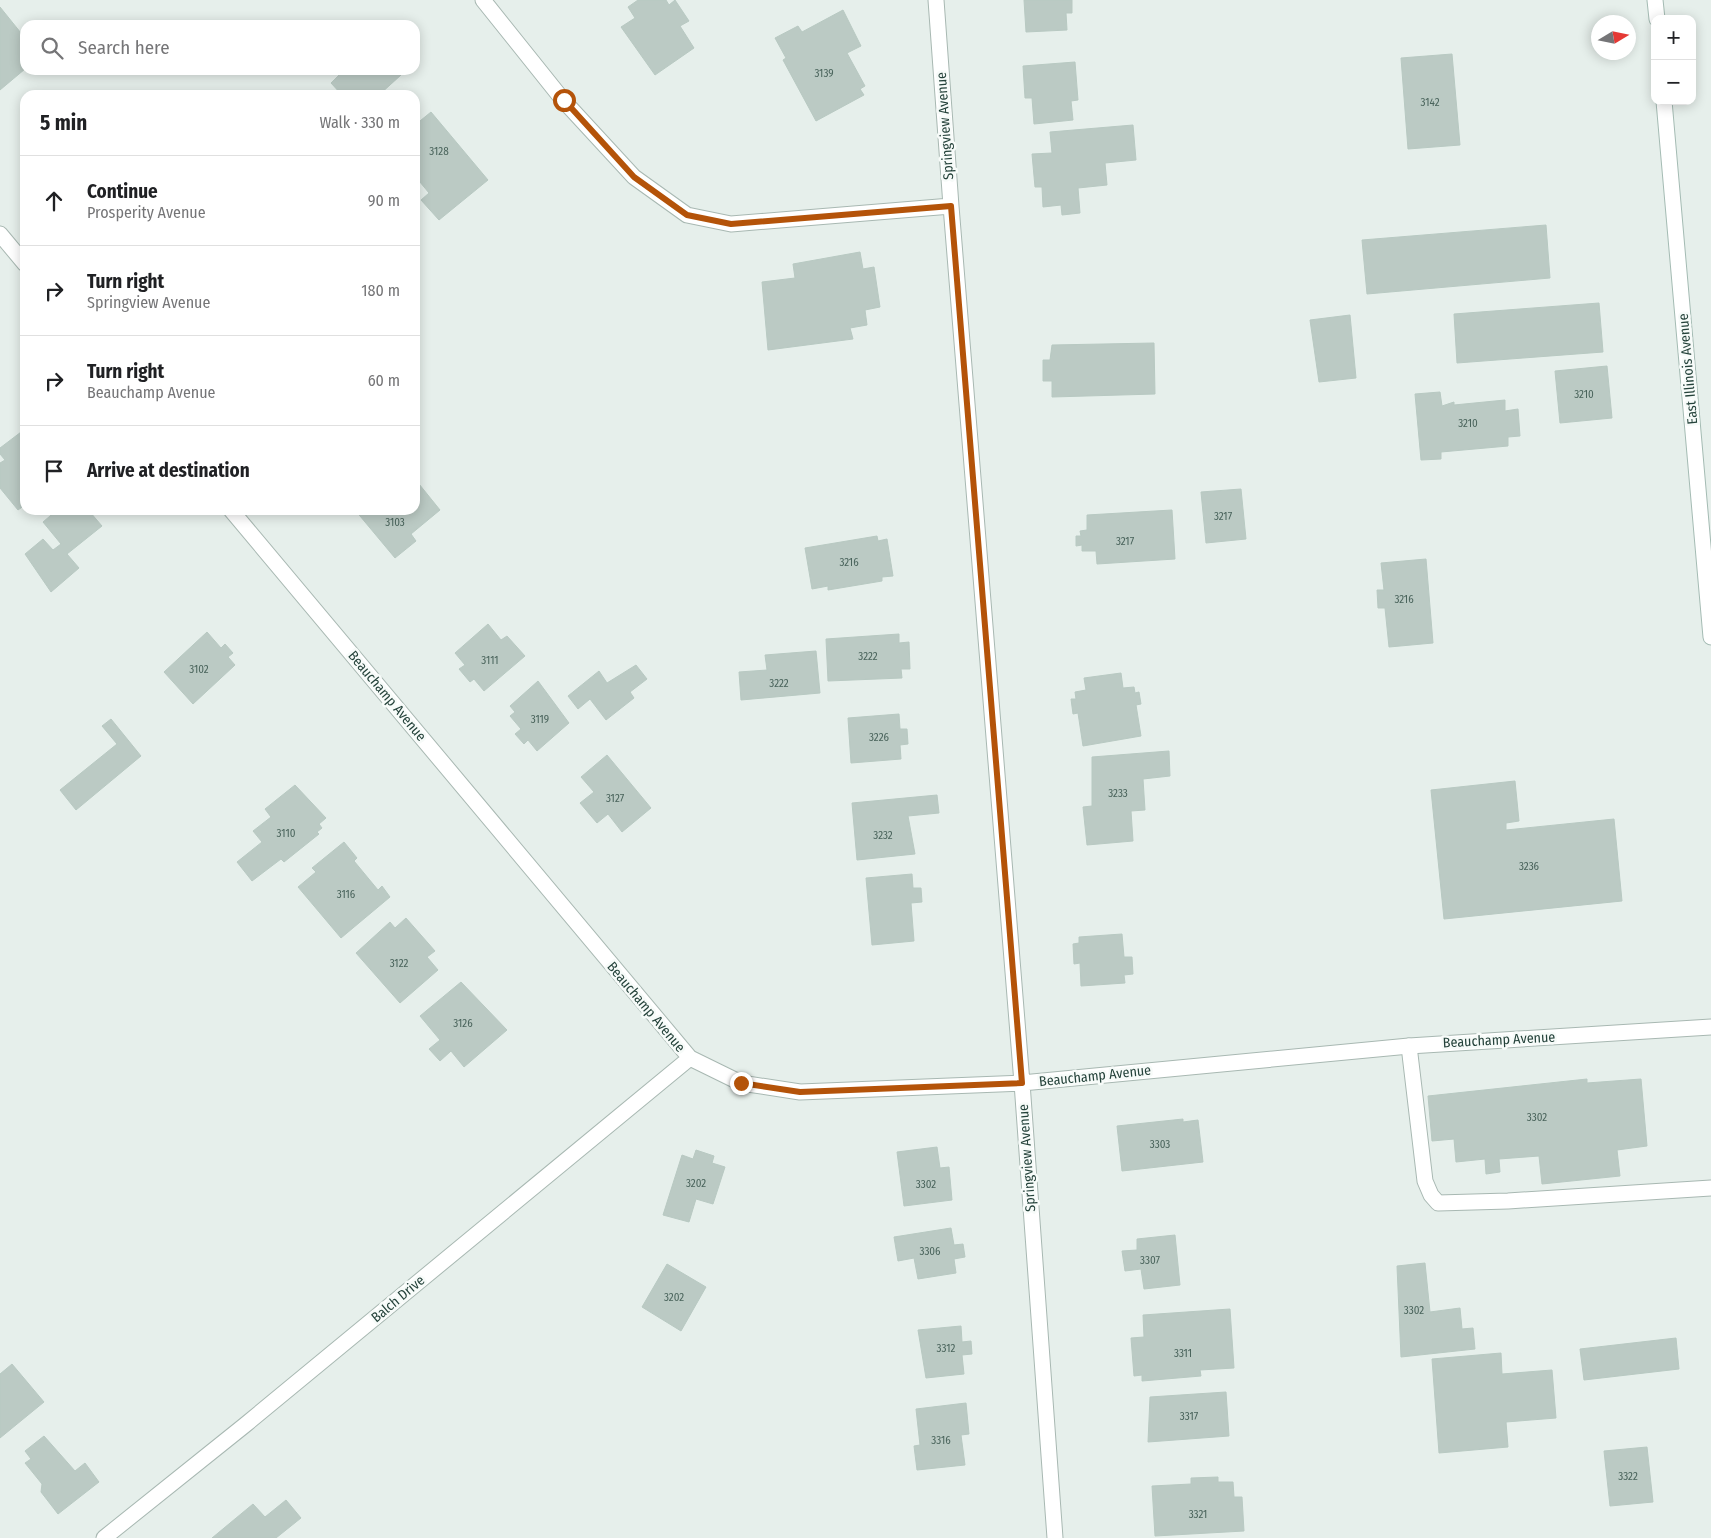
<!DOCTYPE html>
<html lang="en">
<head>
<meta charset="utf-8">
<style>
	:root { --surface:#fff; --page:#f2f2f2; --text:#202124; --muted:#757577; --line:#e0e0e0 }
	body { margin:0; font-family:"Fira Sans Condensed",sans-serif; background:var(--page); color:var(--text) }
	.controls { position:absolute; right:15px; top:15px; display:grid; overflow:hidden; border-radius:10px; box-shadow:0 2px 12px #0003 }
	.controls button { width:45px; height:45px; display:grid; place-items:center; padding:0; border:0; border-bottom:1px solid var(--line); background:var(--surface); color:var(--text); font:25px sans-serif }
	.compass { position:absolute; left:1591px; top:15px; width:45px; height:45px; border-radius:50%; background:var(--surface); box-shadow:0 2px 12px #0003; rotate:80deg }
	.stop { position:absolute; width:15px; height:15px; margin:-11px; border:4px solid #b45309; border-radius:50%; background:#fff }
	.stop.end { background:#b45309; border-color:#fff; box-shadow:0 1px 5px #0008 }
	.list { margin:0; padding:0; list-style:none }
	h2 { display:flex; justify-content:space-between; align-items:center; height:65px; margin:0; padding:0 20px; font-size:21px }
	h2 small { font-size:16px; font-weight:400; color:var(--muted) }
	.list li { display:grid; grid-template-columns:32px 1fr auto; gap:15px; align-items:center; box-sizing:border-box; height:90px; padding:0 20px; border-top:1px solid var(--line) }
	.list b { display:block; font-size:19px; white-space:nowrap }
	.list p { margin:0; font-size:16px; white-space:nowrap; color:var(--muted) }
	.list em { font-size:16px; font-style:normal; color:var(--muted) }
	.icon { flex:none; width:28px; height:28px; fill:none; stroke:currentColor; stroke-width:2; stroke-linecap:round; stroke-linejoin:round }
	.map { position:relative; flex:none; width:1711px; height:1538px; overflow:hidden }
	.search { position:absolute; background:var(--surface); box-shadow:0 2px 12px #0003; left:20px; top:20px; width:400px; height:55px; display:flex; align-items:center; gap:12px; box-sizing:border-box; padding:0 18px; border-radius:15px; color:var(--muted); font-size:19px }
	.panel { position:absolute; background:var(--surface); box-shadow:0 2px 12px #0003; left:20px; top:90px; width:400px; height:425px; border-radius:15px }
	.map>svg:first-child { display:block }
	.building { fill:#bbcac4; stroke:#b8c9c2 }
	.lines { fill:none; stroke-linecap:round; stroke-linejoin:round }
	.service-casing { stroke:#a8b8b2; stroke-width:17 }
	.minor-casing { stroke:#a8b8b2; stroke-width:17 }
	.secondary-casing { stroke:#a4bbb3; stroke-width:17 }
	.service { stroke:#fff; stroke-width:15 }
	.minor { stroke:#fff; stroke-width:15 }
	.secondary { stroke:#fff; stroke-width:15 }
	.route { stroke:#b45309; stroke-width:6 }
	.labels { text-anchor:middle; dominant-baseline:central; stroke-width:5; stroke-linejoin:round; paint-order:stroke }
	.number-label { font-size:11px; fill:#4a645c }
	.street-label { font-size:14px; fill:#24423a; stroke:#f7fbf9 }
</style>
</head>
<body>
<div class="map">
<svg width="1711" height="1538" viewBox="0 0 1711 1538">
	<rect width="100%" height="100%" fill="#e6efeb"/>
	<path class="building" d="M638 0H666L669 5 675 0 689 21 680 26 694 48 655 75 621 27 635 18 628 7Z
		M1024 0H1072V13H1066L1067 30 1026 32Z
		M0 7 25 38V69L0 90Z
		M843 10 861 46 847 53 865 86 860 89 864 95 816 121 783 60 786 58 775 38 798 26 802 32Z
		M1452 54 1460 145 1408 149 1401 58Z
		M1075 62 1078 100 1071 101 1073 120 1034 124 1032 98H1025L1023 66Z
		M344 70H396L401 75 379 95H342L331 83Z
		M431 112 488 180 439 220 421 200 429 193 415 176V125Z
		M1133 125 1136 160 1105 163 1107 185 1078 188 1080 213 1062 215 1061 205 1043 207 1042 187H1035L1032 154 1052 153 1050 132Z
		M1546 225 1550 278 1367 294 1362 240Z
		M860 252 863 269 874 267 880 307 865 310 867 325 850 328 853 339 768 350 762 282 795 278 793 264Z
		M1599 303 1603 352 1457 363 1454 314Z
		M1350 315 1356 378 1319 382 1310 320Z
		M1154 343 1155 394 1052 397V381H1043V360H1050L1052 345Z
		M1607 366 1612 418 1560 423 1555 371Z
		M1440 392 1442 406 1454 402V405L1505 400V411L1518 409 1520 436 1508 437V446L1441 452V459L1421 460 1415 394Z
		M25 429V505L18 510 0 488V463L5 460 0 454V448Z
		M415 479 440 510 411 534 416 541 395 558 355 510H415Z
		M1241 489 1246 539 1206 543 1201 492Z
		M57 510H93L90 512 102 526 67 554 79 568 51 592 25 554 43 539 53 550 61 544 43 522Z
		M1172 510 1175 559 1097 564 1096 551H1082V545L1076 546V536H1081L1080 531 1087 530V515Z
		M877 536 878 541 887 539 893 576 882 577V581L828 590V586L812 589 805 548Z
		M1426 559 1433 643 1389 647 1385 608H1378L1377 590H1384L1381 563Z
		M488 624 501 640 507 636 525 656 484 691 474 679 470 682 459 669 465 665 455 653Z
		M207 632 221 648 225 644 233 653 228 657 235 665 193 704 164 672Z
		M899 634V643L909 642 910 669H901L902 678 828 681 826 639Z
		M816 651 820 693 741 700 739 672 767 670 765 655Z
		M636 665 647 679 630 692 634 698 606 720 590 699 578 709 568 696 599 671 607 683Z
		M1121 673 1123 688 1134 687 1135 693 1139 692 1141 704 1136 705 1141 736 1083 746 1078 713 1073 714 1071 699H1076L1075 692 1086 690 1084 678Z
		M538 681 569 723 537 751 528 740 524 744 515 734 521 729 510 716 515 712 510 706Z
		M899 714 900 729H907L908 744 900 745 901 759 851 763 848 718Z
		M111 719 141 756 76 810 60 790 117 744 102 726Z
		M1169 751 1170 776 1143 779 1145 810 1131 811 1133 841 1087 845 1083 807 1092 806V757Z
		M607 755 651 808 622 832 608 814 597 823 580 803 594 792 581 777Z
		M1515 781 1519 821 1506 823V830L1614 819 1622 901 1444 919 1431 790Z
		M295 785 326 818 319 824 322 828 317 832 319 834 284 862 281 859 252 881 237 862 262 842 253 831 271 817 265 809Z
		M937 795 939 813 908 816 915 854 857 860 852 803Z
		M344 842 357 858 354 861 378 890 382 886 390 897 341 938 298 887 316 872 312 868Z
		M912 874 913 888H921L922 902 911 903 914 941 872 945 866 878Z
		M406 918 435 951 427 957 438 970 400 1003 356 953 390 922 395 928Z
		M1122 934 1124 957H1132L1133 974 1124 975 1125 983 1081 986 1080 963 1074 964 1073 944 1079 943V937Z
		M461 982 507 1030 464 1067 451 1051 440 1061 429 1049 440 1040 420 1016Z
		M1587 1079V1083L1641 1079 1647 1146 1617 1150 1620 1176 1542 1184 1539 1156 1499 1159 1500 1172 1486 1174 1485 1159 1456 1162 1454 1139 1432 1141 1428 1096Z
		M1183 1119V1122L1198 1120 1203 1162 1122 1171 1117 1126Z
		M937 1147 940 1168 949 1167 952 1200 904 1206 897 1152Z
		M696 1150 714 1156 712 1163 725 1167 713 1204 696 1199 689 1222 663 1215 682 1155 693 1159Z
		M951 1228 954 1245 963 1244 965 1257 954 1259 956 1273 918 1279 914 1258 898 1261 894 1237Z
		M1175 1235 1180 1285 1144 1289 1141 1269 1125 1271 1122 1251 1137 1250V1239Z
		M1425 1263 1430 1312 1460 1308 1462 1329 1473 1328 1475 1349 1401 1357 1397 1266Z
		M667 1264 706 1287 681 1331 642 1307Z
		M1230 1309 1234 1368 1200 1370 1201 1376 1142 1381V1375L1134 1376 1131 1338 1144 1337 1143 1315Z
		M961 1326 962 1342 971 1341 972 1354 962 1355 964 1374 926 1378 918 1330Z
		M1676 1338 1679 1369 1584 1380 1580 1349Z
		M1501 1353 1502 1374 1552 1370 1556 1418 1506 1422 1508 1447 1439 1453 1432 1359Z
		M12 1364 44 1402 0 1438V1374Z
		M1226 1392 1229 1436 1148 1442 1150 1397Z
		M966 1403 969 1434 961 1435 965 1465 917 1470 914 1446 920 1445 916 1409Z
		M44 1436 75 1471 85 1463 99 1482 58 1514 41 1492 42 1484 25 1463 31 1459 25 1451Z
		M1647 1447 1653 1502 1610 1506 1604 1451Z
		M1218 1477V1482H1233L1234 1497H1242L1244 1531 1155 1536 1152 1486 1191 1484V1478Z
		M286 1500 301 1518 276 1538H212L253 1504 265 1517Z"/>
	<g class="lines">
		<g class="service-casing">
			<path id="service" d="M1409 1046 1425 1181 1431 1195 1438 1203 1508 1201 1711 1188"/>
		</g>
		<g class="minor-casing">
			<path id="minor" d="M483 0 563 100 634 177 687 215 731 224 951 206
				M936 0 951 206 1022 1083 1055 1538
				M0 234 25 264
				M231 510 690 1058 741 1083 800 1092 1022 1083 1409 1046 1711 1027
				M104 1538 245 1425 690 1058"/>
		</g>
		<g class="secondary-casing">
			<path id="secondary" d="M1655 0 1657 19
				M1664 101 1711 637"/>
		</g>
		<use href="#service" class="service"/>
		<use href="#minor" class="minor"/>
		<use href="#secondary" class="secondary"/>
	</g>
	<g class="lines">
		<path class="route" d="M564 100 634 177 687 215 731 224 951 206 1022 1083 800 1092 741 1083"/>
	</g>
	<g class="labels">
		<g class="number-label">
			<text x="824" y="73">3139</text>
			<text x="1430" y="102">3142</text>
			<text x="439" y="151">3128</text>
			<text x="1584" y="394">3210</text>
			<text x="1468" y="423">3210</text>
			<text x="1223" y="516">3217</text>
			<text x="395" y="522">3103</text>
			<text x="1125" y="541">3217</text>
			<text x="849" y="562">3216</text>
			<text x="1404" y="599">3216</text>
			<text x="868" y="656">3222</text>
			<text x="490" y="660">3111</text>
			<text x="199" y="669">3102</text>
			<text x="779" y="683">3222</text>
			<text x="540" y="719">3119</text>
			<text x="879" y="737">3226</text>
			<text x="1118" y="793">3233</text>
			<text x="615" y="798">3127</text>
			<text x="286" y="833">3110</text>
			<text x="883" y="835">3232</text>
			<text x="1529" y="866">3236</text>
			<text x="346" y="894">3116</text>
			<text x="399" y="963">3122</text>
			<text x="463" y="1023">3126</text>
			<text x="1537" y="1117">3302</text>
			<text x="1160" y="1144">3303</text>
			<text x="696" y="1183">3202</text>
			<text x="926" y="1184">3302</text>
			<text x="930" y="1251">3306</text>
			<text x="1150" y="1260">3307</text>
			<text x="674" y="1297">3202</text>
			<text x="1414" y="1310">3302</text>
			<text x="946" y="1348">3312</text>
			<text x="1183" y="1353">3311</text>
			<text x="1189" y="1416">3317</text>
			<text x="941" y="1440">3316</text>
			<text x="1628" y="1476">3322</text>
			<text x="1198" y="1514">3321</text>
		</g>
		<g class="street-label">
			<text transform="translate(945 126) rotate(-94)">Springview Avenue</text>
			<text transform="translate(1688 369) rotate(-95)">East Illinois Avenue</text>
			<text transform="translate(387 696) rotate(50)">Beauchamp Avenue</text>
			<text transform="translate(646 1007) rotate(50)">Beauchamp Avenue</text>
			<text transform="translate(1499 1040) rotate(-3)">Beauchamp Avenue</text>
			<text transform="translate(1095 1076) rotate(-6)">Beauchamp Avenue</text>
			<text transform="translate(1027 1158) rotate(-94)">Springview Avenue</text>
			<text transform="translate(398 1299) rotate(-40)">Balch Drive</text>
		</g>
	</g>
</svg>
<div class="controls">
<button>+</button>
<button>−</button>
</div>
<svg class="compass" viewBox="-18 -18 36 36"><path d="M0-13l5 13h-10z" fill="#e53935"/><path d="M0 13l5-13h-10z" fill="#757577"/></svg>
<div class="stop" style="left:564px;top:100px"></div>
<div class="stop end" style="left:741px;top:1083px"></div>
<div class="search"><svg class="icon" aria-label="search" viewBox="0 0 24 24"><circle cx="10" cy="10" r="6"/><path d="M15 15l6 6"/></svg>Search here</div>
<section class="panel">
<h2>5 min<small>Walk · 330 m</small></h2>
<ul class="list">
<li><svg class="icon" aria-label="ahead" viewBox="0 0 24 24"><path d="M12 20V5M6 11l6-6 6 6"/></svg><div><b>Continue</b><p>Prosperity Avenue</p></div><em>90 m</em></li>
<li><svg class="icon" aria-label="right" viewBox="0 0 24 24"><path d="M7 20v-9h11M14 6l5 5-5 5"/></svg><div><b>Turn right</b><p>Springview Avenue</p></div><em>180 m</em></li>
<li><svg class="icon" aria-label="right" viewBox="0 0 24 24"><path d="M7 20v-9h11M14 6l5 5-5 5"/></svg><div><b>Turn right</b><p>Beauchamp Avenue</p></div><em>60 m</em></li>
<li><svg class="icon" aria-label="arrive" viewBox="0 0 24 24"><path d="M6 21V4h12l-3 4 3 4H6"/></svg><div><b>Arrive at destination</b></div></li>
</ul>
</section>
</div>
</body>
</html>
